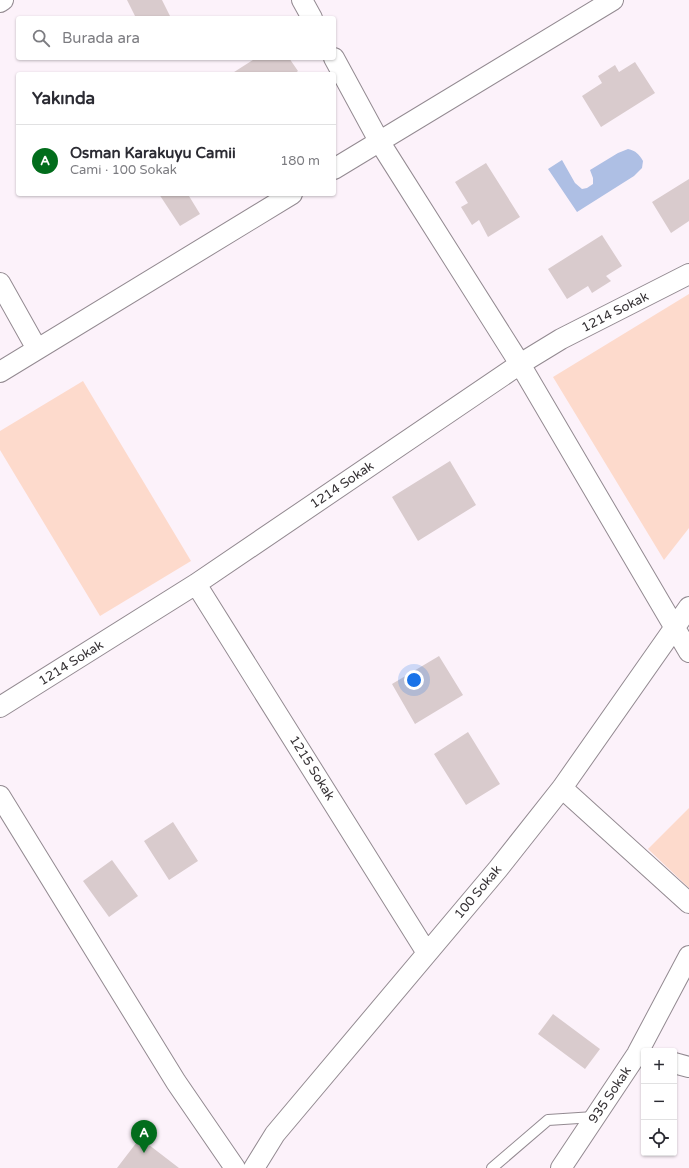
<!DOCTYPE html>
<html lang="tr">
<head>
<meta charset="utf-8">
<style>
	:root { --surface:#fff; --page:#f7f7f7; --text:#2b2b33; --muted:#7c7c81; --line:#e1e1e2; --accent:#026d1c }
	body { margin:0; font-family:"Varela Round",sans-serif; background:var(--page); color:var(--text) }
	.controls { position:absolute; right:12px; bottom:12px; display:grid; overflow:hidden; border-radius:4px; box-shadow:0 1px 3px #0004 }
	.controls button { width:36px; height:36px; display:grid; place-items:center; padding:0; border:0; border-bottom:1px solid var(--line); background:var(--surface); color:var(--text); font:20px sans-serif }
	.you { position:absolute; left:414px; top:680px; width:14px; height:14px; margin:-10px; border:3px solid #fff; border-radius:50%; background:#1a73e8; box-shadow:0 0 0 6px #1a73e833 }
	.badge { display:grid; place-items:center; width:26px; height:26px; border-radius:50%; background:var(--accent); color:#fff; font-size:13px; font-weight:700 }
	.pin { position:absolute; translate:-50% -33px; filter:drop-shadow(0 1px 2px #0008) }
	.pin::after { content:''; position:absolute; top:21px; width:14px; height:12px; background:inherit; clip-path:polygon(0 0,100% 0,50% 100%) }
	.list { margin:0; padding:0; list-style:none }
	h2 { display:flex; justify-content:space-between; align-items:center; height:52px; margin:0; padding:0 16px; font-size:17px }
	h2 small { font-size:13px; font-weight:400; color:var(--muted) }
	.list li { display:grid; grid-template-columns:26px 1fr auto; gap:12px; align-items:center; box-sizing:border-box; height:72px; padding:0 16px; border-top:1px solid var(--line) }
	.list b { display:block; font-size:15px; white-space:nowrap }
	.list p { margin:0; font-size:13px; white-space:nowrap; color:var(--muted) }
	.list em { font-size:13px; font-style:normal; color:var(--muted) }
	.icon { flex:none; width:22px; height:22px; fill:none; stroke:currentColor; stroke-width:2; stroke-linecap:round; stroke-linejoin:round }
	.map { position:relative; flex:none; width:689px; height:1168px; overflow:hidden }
	.search { position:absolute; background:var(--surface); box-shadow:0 1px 3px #0004; left:16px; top:16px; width:320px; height:44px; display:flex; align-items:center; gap:10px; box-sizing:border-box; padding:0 14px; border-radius:4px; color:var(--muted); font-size:15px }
	.panel { position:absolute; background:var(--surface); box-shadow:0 1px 3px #0004; left:16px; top:72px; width:320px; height:124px; border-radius:4px }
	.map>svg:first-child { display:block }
	.green { fill:#fddacc }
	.water { fill:#aebfe4 }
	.building { fill:#d9cbcd }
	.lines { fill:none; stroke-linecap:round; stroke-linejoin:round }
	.service-casing { stroke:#938a91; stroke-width:12 }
	.minor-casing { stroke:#938a91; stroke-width:22 }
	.service { stroke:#fff; stroke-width:10 }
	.minor { stroke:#fff; stroke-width:20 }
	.labels { text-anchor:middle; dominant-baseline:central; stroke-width:3; stroke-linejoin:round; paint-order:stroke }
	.street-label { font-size:13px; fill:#363235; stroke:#fff }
</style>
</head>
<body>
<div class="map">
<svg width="689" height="1168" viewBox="0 0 689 1168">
	<rect width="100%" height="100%" fill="#fcf2fa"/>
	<path class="green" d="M689 294V528L664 560 553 377Z
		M83 381 191 561 100 616 0 450V431Z
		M689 808V888L648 849Z"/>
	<path class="water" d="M628 149C636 151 639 154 643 161L642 168 634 176 577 212 548 169 562 160 575 183 582 189 587 188 593 184V178L590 170 618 153Z"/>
	<path class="building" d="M127 0H162L170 16 165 18H136Z
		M256 58H289L298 71 294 74H231Z
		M635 62 655 93 601 127 582 96 602 83 598 76 615 65 619 72Z
		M486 163 520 217 488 237 479 220 472 225 461 207 468 203 455 182Z
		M689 179V221L671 233 652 202Z
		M159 194H191L189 196 200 214 180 226Z
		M602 235 622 266 606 276 611 281 592 293 588 286 567 299 548 269Z
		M450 461 476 505 418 541 392 497Z
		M439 656 463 695 415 724 392 684Z
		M468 732 500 784 466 805 434 754Z
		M173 822 198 861 169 880 144 841Z
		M112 860 138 896 109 917 83 881Z
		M553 1014 600 1049 585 1069 538 1034Z
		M140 1138 179 1168H117Z"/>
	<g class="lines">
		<g class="service-casing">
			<path id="service" d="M492 1168 548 1120 594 1117"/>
		</g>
		<g class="minor-casing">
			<path id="minor" d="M302 0 312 18
				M0 2 3 0
				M334 58 379 141 520 364 689 652
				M334 169 613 0
				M0 283 37 349
				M0 372 292 194
				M196 584 427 953
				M0 707 196 584 520 364 561 339 689 274
				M562 788 689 903
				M0 796 176 1082 235 1168
				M674 1063 689 1067
				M254 1168 275 1134 498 869 562 788 689 607
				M561 1168 637 1054 689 956"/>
		</g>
		<use href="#service" class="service"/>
		<use href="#minor" class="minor"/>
	</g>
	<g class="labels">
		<g class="street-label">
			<text transform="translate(615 312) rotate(-27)">1214 Sokak</text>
			<text transform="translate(342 485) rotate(-34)">1214 Sokak</text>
			<text transform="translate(71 663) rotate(-32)">1214 Sokak</text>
			<text transform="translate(312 768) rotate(58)">1215 Sokak</text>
			<text transform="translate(478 892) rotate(-50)">100 Sokak</text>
			<text transform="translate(610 1095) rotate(-56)">935 Sokak</text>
		</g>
	</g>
</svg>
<div class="controls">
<button>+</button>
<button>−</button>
<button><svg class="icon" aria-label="locate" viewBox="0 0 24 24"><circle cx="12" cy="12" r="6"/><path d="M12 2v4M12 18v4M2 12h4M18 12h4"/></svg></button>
</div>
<div class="you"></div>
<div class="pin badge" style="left:144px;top:1153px">A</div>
<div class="search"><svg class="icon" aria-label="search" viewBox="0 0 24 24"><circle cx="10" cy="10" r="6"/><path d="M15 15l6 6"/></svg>Burada ara</div>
<section class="panel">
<h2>Yakında<small></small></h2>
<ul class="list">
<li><span class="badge">A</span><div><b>Osman Karakuyu Camii</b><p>Cami · 100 Sokak</p></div><em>180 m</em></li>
</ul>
</section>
</div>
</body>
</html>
